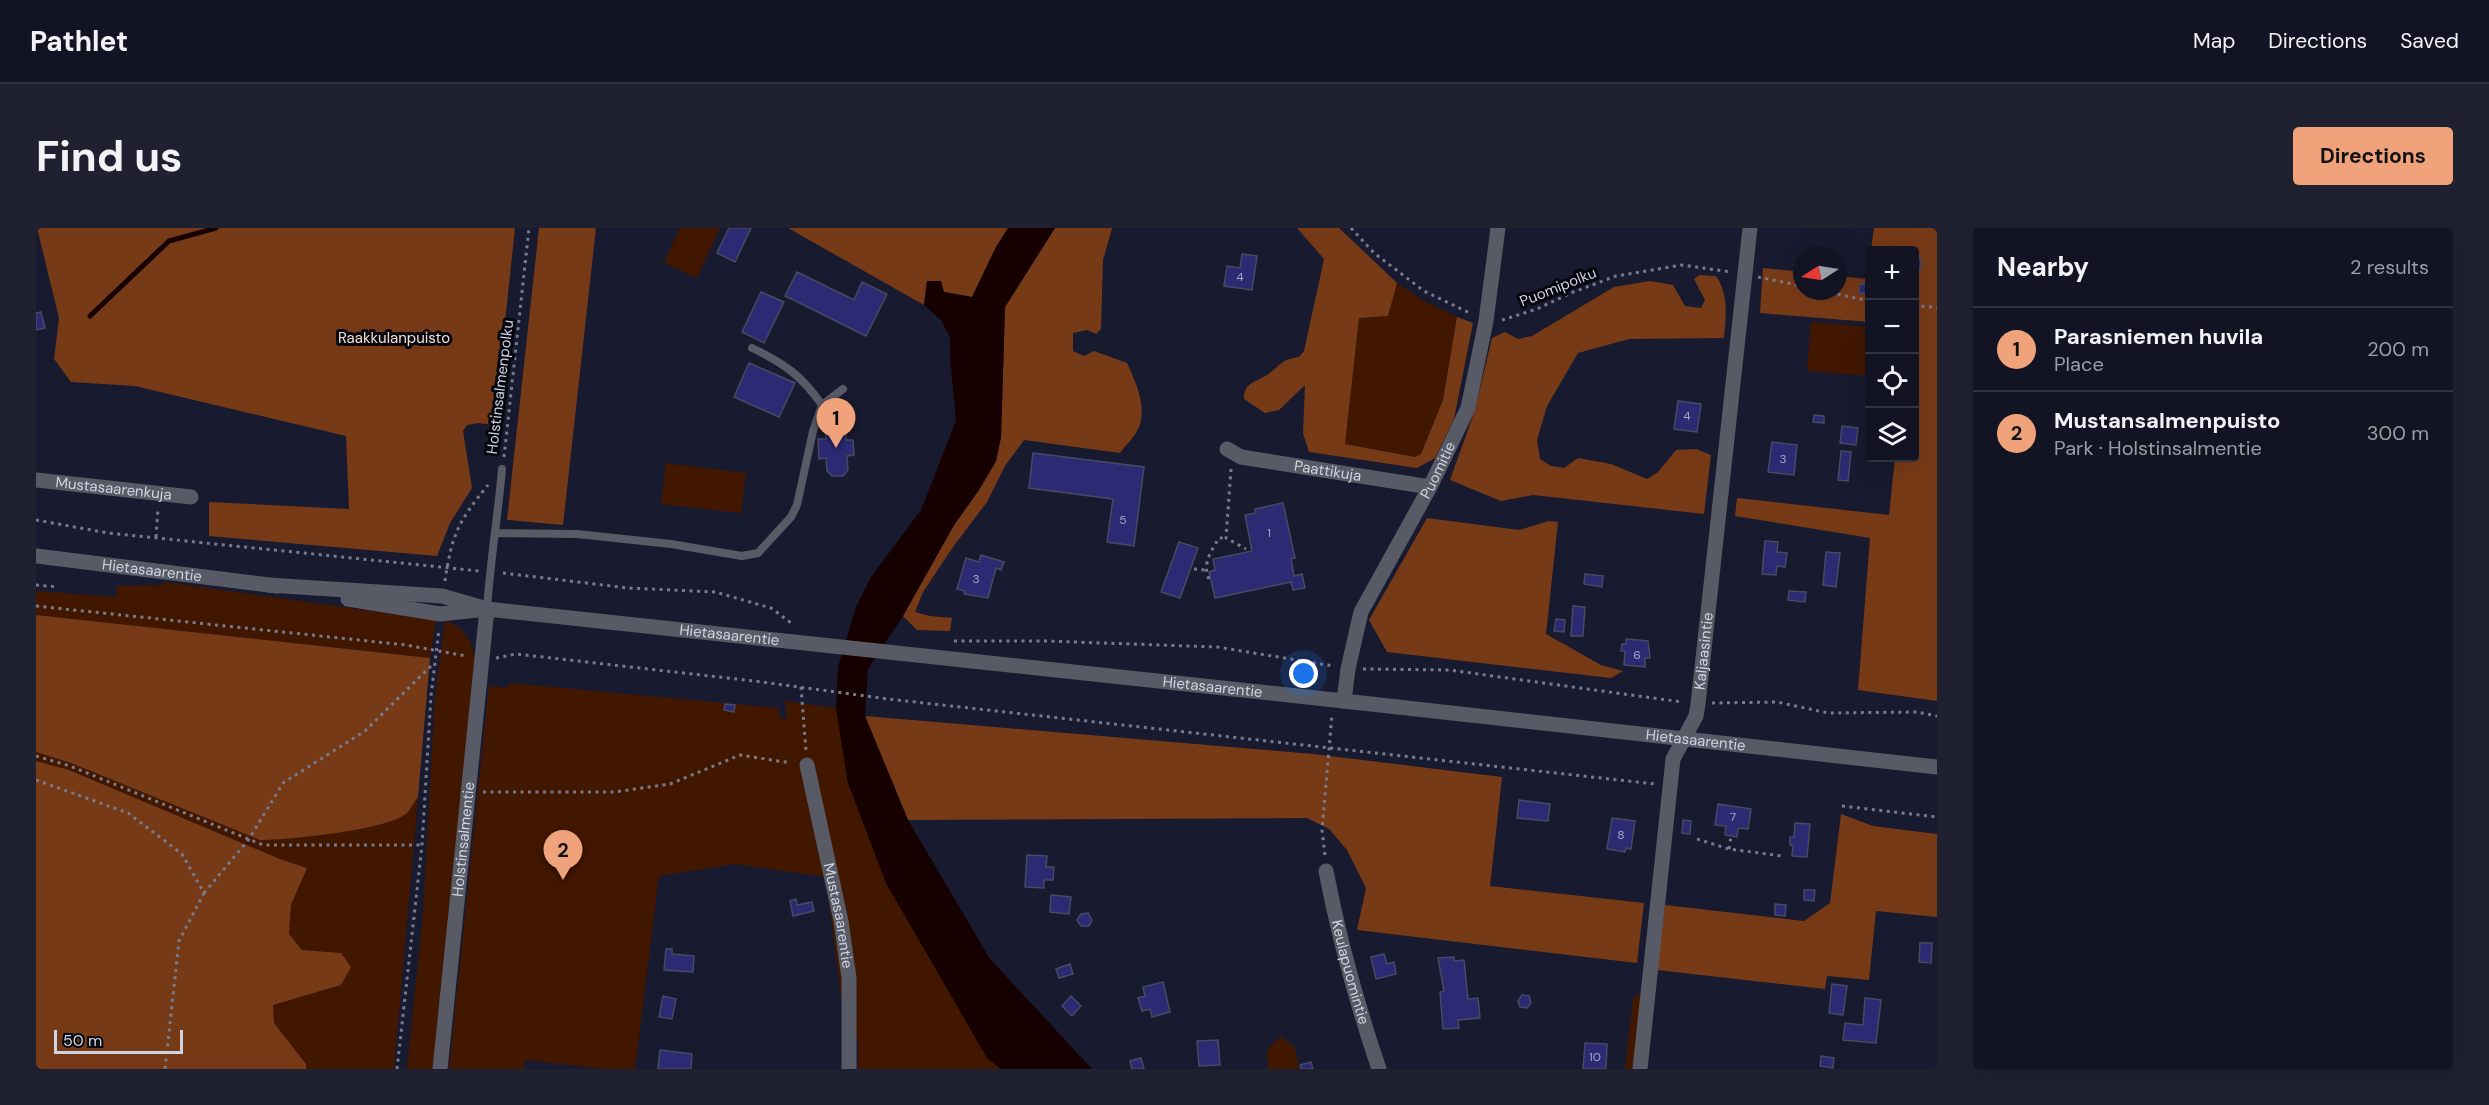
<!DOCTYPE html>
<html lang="en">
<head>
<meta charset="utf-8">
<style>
	:root { --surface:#121423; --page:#1f2130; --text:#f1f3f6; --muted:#9c9ea6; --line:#313341; --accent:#f0a27a }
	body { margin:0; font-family:"DM Sans",sans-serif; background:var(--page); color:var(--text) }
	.controls { position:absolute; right:18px; top:18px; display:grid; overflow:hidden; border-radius:6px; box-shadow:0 6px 24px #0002 }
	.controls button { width:54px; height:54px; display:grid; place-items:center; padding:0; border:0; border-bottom:2px solid var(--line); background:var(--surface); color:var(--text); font:30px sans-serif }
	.compass { position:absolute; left:1757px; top:18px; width:54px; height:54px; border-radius:50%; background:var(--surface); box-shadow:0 6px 24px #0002; rotate:258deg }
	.scale { position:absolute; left:18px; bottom:15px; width:129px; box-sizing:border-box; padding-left:6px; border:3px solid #d0d3e2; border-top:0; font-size:16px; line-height:21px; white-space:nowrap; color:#d0d3e2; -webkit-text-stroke:4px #05060e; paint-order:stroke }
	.you { position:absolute; left:1268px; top:446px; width:21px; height:21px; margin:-15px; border:4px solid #fff; border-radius:50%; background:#1a73e8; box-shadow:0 0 0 9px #1a73e833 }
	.badge { display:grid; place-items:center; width:39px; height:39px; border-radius:50%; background:var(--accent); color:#111; font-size:20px; font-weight:700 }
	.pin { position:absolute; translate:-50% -50px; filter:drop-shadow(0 2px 3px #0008) }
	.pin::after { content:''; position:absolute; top:32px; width:21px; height:18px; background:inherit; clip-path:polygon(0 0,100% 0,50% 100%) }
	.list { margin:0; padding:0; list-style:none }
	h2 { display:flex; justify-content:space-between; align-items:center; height:78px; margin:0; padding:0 24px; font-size:26px }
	h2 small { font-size:20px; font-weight:400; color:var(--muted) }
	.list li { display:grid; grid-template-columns:39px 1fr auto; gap:18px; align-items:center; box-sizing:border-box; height:84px; padding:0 24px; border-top:2px solid var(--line) }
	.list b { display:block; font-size:22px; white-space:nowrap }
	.list p { margin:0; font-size:20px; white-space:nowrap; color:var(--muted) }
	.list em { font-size:20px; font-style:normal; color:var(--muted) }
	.icon { flex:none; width:33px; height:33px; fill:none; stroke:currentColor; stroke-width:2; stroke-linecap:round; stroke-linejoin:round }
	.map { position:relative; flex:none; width:1901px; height:841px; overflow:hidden; border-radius:6px }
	header { display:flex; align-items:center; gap:36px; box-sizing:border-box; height:84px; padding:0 30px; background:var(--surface); border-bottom:2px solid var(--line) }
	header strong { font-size:28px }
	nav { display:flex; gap:33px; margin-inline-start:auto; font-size:21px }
	.intro { display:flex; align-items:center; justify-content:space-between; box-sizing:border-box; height:144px; padding:0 36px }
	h1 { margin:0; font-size:42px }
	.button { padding:15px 27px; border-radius:6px; background:var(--accent); color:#111; font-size:21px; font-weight:700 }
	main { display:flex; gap:36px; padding:0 36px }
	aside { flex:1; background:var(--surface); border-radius:6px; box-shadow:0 6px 24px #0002 }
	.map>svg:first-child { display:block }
	.green { fill:#421700 }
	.forest { fill:#773a17 }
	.water { fill:#170000 }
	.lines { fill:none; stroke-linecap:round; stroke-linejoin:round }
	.stream { stroke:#170000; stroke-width:5 }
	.building { fill:#2b2a73; stroke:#464a62; stroke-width:1.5 }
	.path { stroke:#797b8d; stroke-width:3; stroke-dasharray:3 4.5; stroke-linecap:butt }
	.service { stroke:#585a65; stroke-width:8 }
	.minor { stroke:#585a65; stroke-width:15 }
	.tertiary { stroke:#585a65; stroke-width:15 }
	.labels { text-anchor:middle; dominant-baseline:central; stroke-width:6; stroke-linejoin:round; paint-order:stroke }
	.number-label { font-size:12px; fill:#a7a9c6 }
	.street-label { font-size:15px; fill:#d0d3e2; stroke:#05060e }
	.park-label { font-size:15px; fill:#f6ded3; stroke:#05060e }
</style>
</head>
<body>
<header>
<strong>Pathlet</strong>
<nav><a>Map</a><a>Directions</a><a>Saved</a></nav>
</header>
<div class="intro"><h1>Find us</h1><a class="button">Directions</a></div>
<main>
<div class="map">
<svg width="1901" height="841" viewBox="0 0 1901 841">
	<rect width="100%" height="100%" fill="#181a2f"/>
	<path class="green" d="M644 0H684L661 50 628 35Z
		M1361 55 1386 72 1421 89 1407 172 1385 226 1379 229 1309 216 1323 89 1352 88Z
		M1775 94 1833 99V148L1771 143Z
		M630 235 710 245 705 285 625 276Z
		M128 354 400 392 394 430 0 387V363L80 369 81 358 126 357Z
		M409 393C429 398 437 417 440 436L397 841H371L387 686 399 468Z
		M473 455 742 480 744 490 751 491 749 473 800 480 812 555 850 655 951 829 967 841H822V810L808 809 809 799 790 649 699 636 623 648 599 841H569L489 832 488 841H413L453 458 472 460Z
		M0 524 35 535 370 586 382 569 358 841H270V836L238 795 237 777 305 757V725L266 722 253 706 255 677 271 640 244 631 33 542 0 533Z
		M1603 767 1606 768 1598 841H1589L1597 770Z
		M1245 808 1259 820 1263 841H1232L1231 822Z"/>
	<path class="forest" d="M1 0H479L458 197 442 195 431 197 427 203 436 260 414 295 401 328 173 308V274L313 281 310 208 99 158 35 154 18 131 23 90Z
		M503 0H560L527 297 471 292Z
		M752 0H972L960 19 936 69 908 64 891 53 888 77Z
		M1019 0H1076L1067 32 1065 101 1060 106 1051 102 1037 105V123L1048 128 1058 123 1091 135C1100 154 1112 181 1102 201 1098 210 1089 218 1084 225L988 212 969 238 951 274 917 319 887 364 879 384 894 388 916 390 914 403 881 402 867 388 918 297 943 262 960 233 965 209 969 79Z
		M1261 0H1303L1361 55 1352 88 1323 90 1309 216 1379 229 1385 226 1407 172 1421 89 1437 95 1418 191 1399 230 1381 240 1273 224 1267 205 1269 157 1243 182 1229 185 1208 171C1208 153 1222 154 1234 145 1247 134 1246 132 1263 129L1268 123 1288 31Z
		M1838 0H1901V473L1822 462 1834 310 1699 288 1701 270 1853 287 1859 230H1878V22H1835Z
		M1727 40 1766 44V63H1802V48L1832 51 1833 40V94L1724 85Z
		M1663 47 1680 48C1693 67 1690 88 1688 110L1593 111 1542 125 1511 178 1501 212 1504 231 1515 238 1528 240 1542 230 1575 236 1611 251 1622 244 1640 222 1660 221 1675 227 1668 286 1497 267 1465 273 1414 252 1439 182 1456 110 1469 104 1482 111 1496 108 1578 59 1614 53 1637 57 1649 78 1665 80 1669 72 1658 51Z
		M1391 290 1483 302 1513 293 1522 294 1510 406 1565 437 1587 443 1575 450 1351 424 1333 392Z
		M0 387 394 430 382 569C378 574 375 581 371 585 353 602 251 612 224 612L35 535 0 524Z
		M829 488 1277 526 1466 549 1454 658 1608 675 1601 735 1321 702 1330 660 1311 622 1293 601 1271 590 872 592Z
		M0 533 33 542 244 631 271 640 255 677 253 706 266 722 305 725 315 739 305 757 237 777 238 795 270 836V841H0Z
		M1805 586 1837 598 1901 606V689L1840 683 1833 752 1791 748 1789 761 1621 742 1629 677 1768 693 1794 675Z"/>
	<path class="water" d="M972 0H1019L969 79 965 209 960 233 943 262 918 297 867 388 832 441 829 488 872 592 954 731 1056 841H965L951 830 850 655 812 555 800 480 802 439 820 379 835 349 885 282 920 193 914 129V109L905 92 888 77 891 53H905L908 64 936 69 960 19Z"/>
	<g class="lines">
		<path class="stream" d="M54 88 133 13 180 0"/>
	</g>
	<path class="building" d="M693 0H715L699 34 681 25Z
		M1206 26 1221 28 1216 62 1188 58 1191 38 1204 40Z
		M1878 30 1885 31 1884 43 1878 42Z
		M761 44 818 72 826 54 851 66 830 108 749 68Z
		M1824 56 1834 57V66L1823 65Z
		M725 64 748 74 728 115 706 104Z
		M5 84 9 100 0 102V85Z
		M713 135 759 155 743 189 698 169Z
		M1642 173 1665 176 1661 204 1638 201Z
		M1778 187 1788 188V195L1777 194Z
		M797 191V196L809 195 810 212H817L818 227 811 228 812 242 807 248H796L791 243 790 230 783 231 782 211H790L789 192Z
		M1806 198 1822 200 1820 217 1804 215Z
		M1736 214 1761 217 1758 247 1732 244Z
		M1805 223 1815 224 1812 253 1802 252Z
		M997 225 1108 239 1098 318 1071 314 1077 271 993 260Z
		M1247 275 1259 330 1255 331 1258 348 1266 346 1269 360 1257 362 1255 354 1179 370 1173 344 1179 342 1177 331 1216 323 1209 287 1220 285 1219 281Z
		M1729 313 1742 314 1741 324 1751 325 1749 339 1741 338 1740 347 1726 346Z
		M1143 314 1162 320 1144 370 1125 364Z
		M1790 324 1804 325 1800 359 1787 357Z
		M945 327 968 334 965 342 960 340 952 370 928 366 929 363 921 361 930 330 943 334Z
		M1549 346 1567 348 1566 359 1548 356Z
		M1753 363 1770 364 1769 374 1752 372Z
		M1537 378 1549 379 1547 408H1535Z
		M1520 391 1529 392 1528 404 1518 403Z
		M1590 411 1612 413 1614 430H1609V439L1588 437 1589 423H1585L1586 416H1590Z
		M689 476 699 477 698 484 688 482Z
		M1483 572 1514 576 1512 593 1481 590Z
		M1682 576 1715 581 1712 601 1702 600 1701 609 1689 607 1690 598 1679 597Z
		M1576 590 1599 593 1595 621 1590 620 1589 624 1571 621Z
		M1647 592 1655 593 1654 606 1646 605Z
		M1759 595 1774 596 1771 629 1756 628 1757 618 1754 617V609H1758Z
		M991 627 1011 628 1010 639H1018L1017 652H1008V660L989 659Z
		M1768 662H1779L1778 673 1768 672Z
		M1015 667 1035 669 1033 686 1014 684Z
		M760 671 761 677 776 674 778 683 757 688 754 673Z
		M1739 676 1750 677 1749 688 1739 687Z
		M1052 685 1056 692 1053 698H1045L1041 692 1045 686Z
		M1884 715H1896L1895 735 1883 734Z
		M630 721H636V726L658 728 657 744 628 742Z
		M1348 726 1351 736 1358 734 1360 746 1340 751 1335 729Z
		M1418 729V733L1428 732 1432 771 1442 770 1444 790 1422 792 1423 800 1407 801 1404 764 1408 763 1402 730Z
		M1034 736 1037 746 1023 750 1020 741Z
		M1127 754 1134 784 1116 789 1114 781 1106 783 1102 770 1109 768 1107 759Z
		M1796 756 1811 758 1807 787 1793 785Z
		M1486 767 1493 768 1495 775 1491 780 1484 779 1482 773Z
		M627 768 640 771 636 791 623 789Z
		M1035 768 1045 778 1036 788 1026 778Z
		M1829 770 1845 772 1840 815 1807 812 1809 795 1827 797Z
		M1182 812 1184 837 1163 838 1161 813Z
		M1549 815 1571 816 1570 841H1547Z
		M624 822 656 826 655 841H622Z
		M1785 828 1798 830 1797 840 1784 838Z
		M1105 830 1108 841H1096L1094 833Z
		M1275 834 1277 841H1265L1264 837Z"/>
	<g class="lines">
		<path class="path" d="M1315 0 1338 25 1388 63 1434 85
			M1722 49 1766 58
			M1787 63 1834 73
			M1878 78 1901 79
			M1466 92 1501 81 1535 65 1580 48 1646 37 1695 44
			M468 229 493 0
			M1195 241 1190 310 1210 321
			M0 292 72 305 443 343
			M120 309 122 280
			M1158 341 1169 342
			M467 345 592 360 679 364 735 380 758 397
			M1173 351C1166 336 1175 323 1183 310H1190
			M409 353C416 306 422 294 452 257
			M0 357 22 359
			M0 378 370 417 430 428
			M918 413H1009L1181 419 1297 438
			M460 430 480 426 718 453 852 471 1619 556
			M1327 441 1413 442 1646 474
			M765 459 770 523
			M1676 475 1741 474 1792 485 1881 484 1901 488
			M0 528 34 538 227 617H386
			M0 552 92 585 146 626 168 665 143 713 129 841
			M447 564H578L634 556 704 527 755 535
			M1806 578 1901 589
			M1661 611 1693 621 1746 628
			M1693 621 1695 608
			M1289 627 1286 602 1296 487
			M168 665 213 611 247 555 329 503 398 435
			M361 841 386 617 395 468 403 401"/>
		<path class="service" d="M716 120C748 135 766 148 786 177
			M461 305 541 306 635 316 706 328 722 325 755 289 761 277 777 203 786 177 807 161
			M451 381C454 334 462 288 466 241"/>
		<g class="minor">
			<path id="s1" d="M1191 221 1205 229 1394 259"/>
			<path id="s2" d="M0 252 155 269"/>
			<path id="s3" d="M1308 473 1312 441 1325 384 1394 259 1432 180 1450 93 1462 0"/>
			<path id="s4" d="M771 537 805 693 813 750V841"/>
			<path id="s5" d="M1290 643C1303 711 1321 776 1343 841"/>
			<path id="s6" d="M404 841 451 381"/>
			<path id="s7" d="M1604 841 1637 531 1660 488 1662 476 1714 0"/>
		</g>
		<g class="tertiary">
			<path id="s8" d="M0 328 241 358"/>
			<path id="s9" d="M232 357 406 368 451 381 1308 473 1901 539"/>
			<path d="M312 371 404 386 442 382"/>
		</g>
	</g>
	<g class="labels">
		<g class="number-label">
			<text x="1204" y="49">4</text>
			<text x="1651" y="188">4</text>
			<text x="1747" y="231">3</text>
			<text x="1087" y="292">5</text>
			<text x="1233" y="305">1</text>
			<text x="940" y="351">3</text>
			<text x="1601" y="427">6</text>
			<text x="1697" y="589">7</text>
			<text x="1585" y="607">8</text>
			<text x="1559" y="829">10</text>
		</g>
		<g class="street-label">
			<text transform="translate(1522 59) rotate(-22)">Puomipolku</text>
			<text transform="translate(464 159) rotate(-83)">Holstinsalmenpolku</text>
			<text stroke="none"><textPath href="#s3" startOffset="252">Puomitie</textPath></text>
			<text stroke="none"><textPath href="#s1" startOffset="104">Paattikuja</textPath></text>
			<text stroke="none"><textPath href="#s2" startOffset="78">Mustasaarenkuja</textPath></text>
			<text stroke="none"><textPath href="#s8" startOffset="117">Hietasaarentie</textPath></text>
			<text stroke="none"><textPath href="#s9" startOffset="465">Hietasaarentie</textPath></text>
			<text stroke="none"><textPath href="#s7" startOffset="426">Kaljaasintie</textPath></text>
			<text stroke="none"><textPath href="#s9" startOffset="951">Hietasaarentie</textPath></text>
			<text stroke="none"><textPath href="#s9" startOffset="1437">Hietasaarentie</textPath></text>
			<text stroke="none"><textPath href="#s6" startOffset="231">Holstinsalmentie</textPath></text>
			<text stroke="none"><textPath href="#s4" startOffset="154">Mustasaarentie</textPath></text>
			<text stroke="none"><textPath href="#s5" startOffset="104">Keulapuomintie</textPath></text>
		</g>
		<g class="park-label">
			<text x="358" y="110">Raakkulanpuisto</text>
		</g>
	</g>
</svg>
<div class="controls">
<button>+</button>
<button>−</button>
<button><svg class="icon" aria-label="locate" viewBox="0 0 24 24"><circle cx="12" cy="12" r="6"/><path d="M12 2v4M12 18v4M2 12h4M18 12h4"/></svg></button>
<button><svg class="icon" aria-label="layers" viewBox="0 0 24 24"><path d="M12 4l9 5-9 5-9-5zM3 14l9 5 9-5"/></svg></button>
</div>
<svg class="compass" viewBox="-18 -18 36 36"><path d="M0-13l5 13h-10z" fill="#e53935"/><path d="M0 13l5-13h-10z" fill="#9c9ea6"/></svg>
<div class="scale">50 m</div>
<div class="you"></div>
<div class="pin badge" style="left:800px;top:220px">1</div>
<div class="pin badge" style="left:527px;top:652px">2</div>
</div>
<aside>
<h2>Nearby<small>2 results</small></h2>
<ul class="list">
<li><span class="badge">1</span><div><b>Parasniemen huvila</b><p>Place</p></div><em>200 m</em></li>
<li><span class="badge">2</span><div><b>Mustansalmenpuisto</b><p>Park · Holstinsalmentie</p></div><em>300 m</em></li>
</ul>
</aside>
</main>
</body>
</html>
